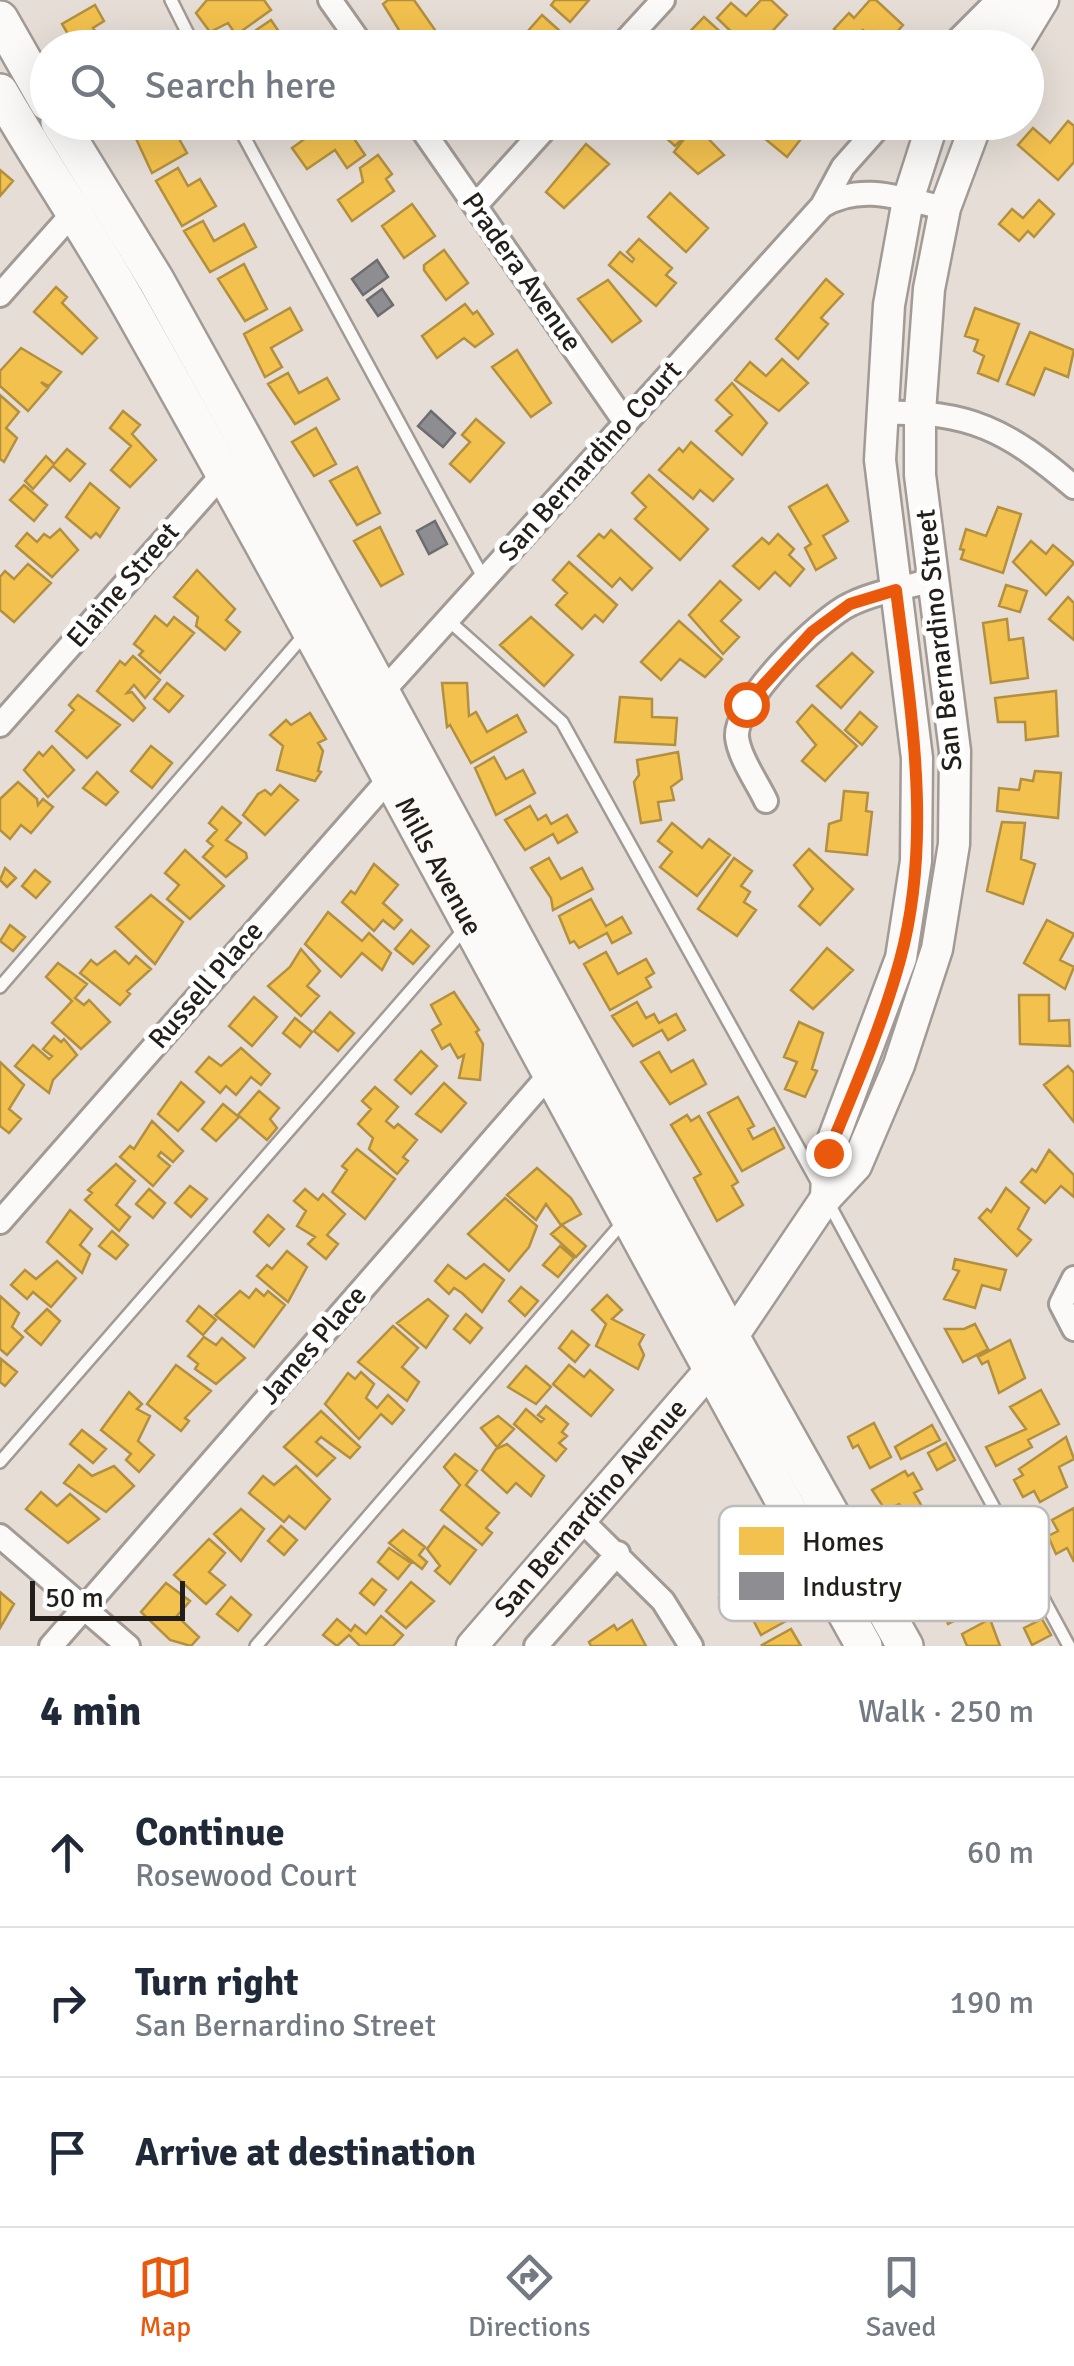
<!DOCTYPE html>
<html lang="en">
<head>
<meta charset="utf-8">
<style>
	:root { --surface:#fff; --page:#f6f6f7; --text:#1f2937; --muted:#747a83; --line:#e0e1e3; --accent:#ea580c }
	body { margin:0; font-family:Signika,sans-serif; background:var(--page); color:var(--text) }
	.scale { position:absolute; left:30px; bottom:25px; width:155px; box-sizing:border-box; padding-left:10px; border:5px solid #231e1a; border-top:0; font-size:28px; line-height:35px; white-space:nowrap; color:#231e1a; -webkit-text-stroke:8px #fff; paint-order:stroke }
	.stop { position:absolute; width:30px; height:30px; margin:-22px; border:8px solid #ea580c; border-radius:50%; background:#fff }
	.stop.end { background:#ea580c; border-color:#fff; box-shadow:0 2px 10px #0008 }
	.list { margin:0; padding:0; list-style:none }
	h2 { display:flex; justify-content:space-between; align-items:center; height:130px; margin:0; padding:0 40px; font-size:42px }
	h2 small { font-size:32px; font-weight:400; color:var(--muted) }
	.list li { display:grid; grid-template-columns:65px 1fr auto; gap:30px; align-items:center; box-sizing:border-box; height:150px; padding:0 40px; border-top:2px solid var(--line) }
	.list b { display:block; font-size:38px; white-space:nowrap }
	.list p { margin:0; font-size:32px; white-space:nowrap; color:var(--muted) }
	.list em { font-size:32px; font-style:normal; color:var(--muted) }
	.icon { flex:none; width:55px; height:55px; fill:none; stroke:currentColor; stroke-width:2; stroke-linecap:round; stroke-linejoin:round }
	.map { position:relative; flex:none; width:1074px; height:1646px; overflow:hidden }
	.search { position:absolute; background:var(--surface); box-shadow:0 10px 40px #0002; left:30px; right:30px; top:30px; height:110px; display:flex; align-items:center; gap:25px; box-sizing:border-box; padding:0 35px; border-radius:55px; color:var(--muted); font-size:38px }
	.sheet { height:580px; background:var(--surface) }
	nav { display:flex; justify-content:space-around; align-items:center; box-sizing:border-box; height:140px; border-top:2px solid var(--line); background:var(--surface); font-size:28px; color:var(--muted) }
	nav a { display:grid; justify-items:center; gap:5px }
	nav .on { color:var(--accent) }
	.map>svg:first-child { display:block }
	.homes { fill:#f2c14e; stroke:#b4903e; stroke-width:2.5 }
	.industry { fill:#8d8d92; stroke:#6d6c6e; stroke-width:2.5 }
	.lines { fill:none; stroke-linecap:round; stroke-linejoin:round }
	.lane-casing { stroke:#a19a95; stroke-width:16 }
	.street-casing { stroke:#a19a95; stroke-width:28 }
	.secondary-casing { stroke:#a19a95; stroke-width:35 }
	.primary-casing { stroke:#a19a95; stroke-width:40 }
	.lane { stroke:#fbfaf9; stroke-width:11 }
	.street { stroke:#fbfaf9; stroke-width:22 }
	.secondary { stroke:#fbfaf9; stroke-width:30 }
	.primary { stroke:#fbfaf9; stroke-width:35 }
	.route { stroke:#ea580c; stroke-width:12 }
	.labels { text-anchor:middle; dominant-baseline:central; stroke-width:10; stroke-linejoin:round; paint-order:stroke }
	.street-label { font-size:28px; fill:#231e1a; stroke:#fff }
	.key { fill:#fff; stroke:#bdbcba; stroke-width:2.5 }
	.key-label { font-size:28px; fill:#231e1a }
</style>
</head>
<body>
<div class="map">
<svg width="1074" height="1646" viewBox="0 0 1074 1646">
	<rect width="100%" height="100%" fill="#e5ddd6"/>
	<path class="homes" d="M207 0H264L271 10 236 35 228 23 210 32 196 13Z
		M388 0H414L442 40 432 48H410L383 4Z
		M555 0H589L570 22 551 5Z
		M761 0H771L787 15 757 48H748L717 18 731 3 746 16Z
		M870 0H876L903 25 886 44 872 31 868 35 863 30 850 44 834 29 849 13 854 18Z
		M95 5 104 21 93 28 104 45 76 48 62 24Z
		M542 15 562 33 550 48H513Z
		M704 17 725 36 715 48H674Z
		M271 20 290 48H258L249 35Z
		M1068 121 1074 126V162L1058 180 1018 145 1033 128 1050 143Z
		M146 122H188L191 128 177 135 187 153 152 173 132 130Z
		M328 122 345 125 365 155 347 168 335 150 307 169 292 148Z
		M679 122 690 131 675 146 665 137Z
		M780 122H814L787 157 764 138Z
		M695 125 724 155 698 174 674 152Z
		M586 144 609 164 564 208 546 192Z
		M378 155 392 174 386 179 394 191 352 221 338 200 363 182 360 168Z
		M178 168 188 186 200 179 216 206 182 226 156 181Z
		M0 170 13 181 0 196Z
		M670 193 708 228 686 252 648 217Z
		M1039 200 1054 214 1034 237 1028 231 1019 241 999 224 1012 209 1023 218Z
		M412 204 435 236 404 258 382 226Z
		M203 221 214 241 244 224 256 247 210 272 184 231Z
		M639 239 672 268 666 275 676 283 656 306 609 265 620 252 632 262 634 259 627 252Z
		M444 250 468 283 446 300 424 270V265Z
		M244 264 267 309 245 321 218 279Z
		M826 279 843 294 821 318 828 324 798 359 776 339Z
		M608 280 641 321 612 342 578 299Z
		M56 287 67 297 62 303 97 338 82 354 34 312Z
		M465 304 473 314 477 311 493 334 475 347 464 338 437 358 422 336Z
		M290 308 302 330 271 348 282 367 265 377 244 334Z
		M975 308 1019 324 998 381 978 373 984 356 974 351 978 340 965 336Z
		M1030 332 1074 350 1068 377 1045 368 1034 395 1007 384Z
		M21 348 61 372 49 386 41 382 48 388 28 411 0 386V371Z
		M517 350 551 403 531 417 492 367Z
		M782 359 808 383 779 411 735 380 750 362 766 376Z
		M288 373 299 393 327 378 339 399 295 424 268 384Z
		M732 383 767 423 742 455 716 431 732 415 716 400Z
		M0 395 19 412 6 428 17 438 4 462 0 459Z
		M123 411 140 425 132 434 156 460 130 487 111 470 131 446 110 428Z
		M476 419 504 443 470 482 450 464 470 442 462 435Z
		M316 428 336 464 314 476 292 442Z
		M691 442 733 479 713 501 700 490 693 499 659 470 679 448 683 452Z
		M67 449 85 464 70 481 53 466 33 489 25 481 46 456 54 464Z
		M357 467 380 513 357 525 330 481Z
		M649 475 708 529 680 560 635 519 646 507 632 493Z
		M90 483 119 508 100 537 96 533 91 538 66 517Z
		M24 485 47 505 34 521 10 500Z
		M827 485 848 521 823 536 836 558 816 570 805 548 811 544 789 507Z
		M998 507 1021 514 1003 573 961 559 964 550 960 549 966 529 986 536Z
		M380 527 403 574 381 586 354 541Z
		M60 529 78 550 52 577 16 546 27 533 37 542 44 534 50 538Z
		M611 530 652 568 632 590 620 578 612 587 578 556 599 534 604 538Z
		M778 534 794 549 789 555 804 569 790 586 775 572 759 589 733 566 762 538 769 544Z
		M1031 541 1046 554 1053 545 1074 563 1046 595 1013 562Z
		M569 562 617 605 603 622 595 615 582 629 556 605 567 593 553 580Z
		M28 564 51 583 14 622 0 610V577L5 571 14 579Z
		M197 570 235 609 226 620 240 632 225 650 196 626 198 617 174 597Z
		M720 581 741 600 721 621 739 637 723 654 689 615Z
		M1006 585 1027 591 1020 612 999 606Z
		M1068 597 1074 603V640L1049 619Z
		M155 616 167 626 174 617 194 633 160 673 139 655 143 651 134 644Z
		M531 617 573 655 544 686 500 645Z
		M1007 619 1009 640 1023 638 1028 678 991 683 983 623Z
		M679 621 722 659 705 677 680 659 661 680 641 662Z
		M852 653 873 672 841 708 817 686Z
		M133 656 160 680 145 698 134 685 127 693 132 692 145 708 133 721 97 691 120 661 125 665Z
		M167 683 183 696 169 712 154 699Z
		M442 683H467L469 716 476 712 487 732 517 715 526 732 471 763 450 725 447 727Z
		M1056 691 1058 736 1026 740 1025 722H998L995 698Z
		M78 695 120 725 87 758 56 731 74 710 69 705Z
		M620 697 652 699V717L677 718 675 745 615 742Z
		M812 705 857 746 825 781 802 761 816 745 797 722Z
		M860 712 877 727 862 745 845 730Z
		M310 713 326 739 318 743 323 751 318 771 321 772 315 781 277 770 283 746 270 735 286 720 291 725Z
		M52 746 74 770 48 797 24 770 39 752 43 756Z
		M151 746 172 763 152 788 131 771Z
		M678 752 682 779 671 787 674 800 658 802 661 820 641 823 634 782 639 775 637 760Z
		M494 757 506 779 523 770 535 793 496 815 475 768Z
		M1035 771 1061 773 1058 818 997 811 999 788 1019 790 1021 779 1033 781Z
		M97 772 118 792 106 805 83 788Z
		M18 782 37 799 38 805 43 799 53 807 31 833 21 825 10 839 0 830V799Z
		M280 785 298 800 265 835 243 815 258 794 265 790 271 795Z
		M844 791 868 793 866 811 872 812 867 855 826 851 829 824 841 820Z
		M530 806 538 820 546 815 551 824 567 815 577 832 558 843 553 834 525 850 505 820Z
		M222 807 241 823 226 840 246 853 247 858 226 877 203 857 213 846 207 841 217 830 209 823Z
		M1002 822 1025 823 1021 859 1035 864 1023 904 987 891Z
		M672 823 702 848 709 839 730 855 697 896 660 867 672 852 658 841Z
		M809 849 853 889 820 925 799 906 813 889 794 865Z
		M185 850 224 886 190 919 167 899 179 885 165 873Z
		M549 858 561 879 582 868 593 889 553 910 551 898 531 868Z
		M734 858 752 871 741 886 750 892 744 902 756 910 737 936 698 909Z
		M374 864 398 885 383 903 402 920 394 929 383 920 374 931 342 902 351 891 355 894Z
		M5 868 16 878 7 887 0 880Z
		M35 870 50 882 36 898 22 886Z
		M151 895 183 922 155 964 116 927Z
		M591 899 606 926 622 917 631 933 612 943 607 933 579 948 574 941 570 943 559 916Z
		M328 912 362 941 369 933 391 953 382 970 362 953 341 977 305 944Z
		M1047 920 1074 934 1060 960 1074 967 1065 989 1024 963Z
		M10 925 25 937 13 951 0 941Z
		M411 930 429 946 413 964 395 949Z
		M827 948 853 970 813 1009 791 990Z
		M301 949 320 971 307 986 319 996 301 1016 268 986 290 967Z
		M115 951 129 964 136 956 151 969 127 991 130 994 120 1005 80 973 91 960 97 965Z
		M606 952 618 974 646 959 654 973 646 978 651 987 610 1010 584 964Z
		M58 963 87 984 75 998 84 1005 89 1000 110 1022 81 1049 52 1023 72 1001 46 977Z
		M454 992 479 1030 476 1032 483 1044 480 1080 459 1078 464 1055 458 1058 450 1044 442 1049 432 1030 441 1024 431 1005Z
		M1019 995H1049V1021L1069 1020 1070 1046 1020 1044Z
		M254 997 277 1017 252 1046 229 1026Z
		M637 1002 646 1018 654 1014 659 1023 676 1014 685 1030 668 1040 662 1030 633 1046 612 1016Z
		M330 1012 354 1033 338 1051 314 1031Z
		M295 1018 312 1032 300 1047 283 1033Z
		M799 1022 823 1033 812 1069 817 1071 805 1097 785 1089 797 1062 784 1057Z
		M54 1036 61 1042 64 1039 77 1055 53 1080 49 1093 15 1066 33 1045 49 1059 52 1056 43 1049Z
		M241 1048 270 1074 261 1085 251 1077 236 1095 226 1086 220 1093 196 1072 209 1057 221 1066Z
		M421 1051 437 1066 411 1094 395 1080Z
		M659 1052 671 1072 693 1060 706 1084 670 1104 641 1062Z
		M0 1062 24 1085 9 1109 21 1119 9 1133 0 1126Z
		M1068 1066 1074 1073V1122L1044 1085Z
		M181 1082 204 1102 178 1131 158 1114Z
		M444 1083 466 1103 441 1132 416 1114Z
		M375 1087 398 1107 386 1121 394 1128 398 1124 417 1140 403 1157 408 1161 397 1174 369 1149 373 1138 358 1124 371 1109 362 1101Z
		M259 1091 279 1108 270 1119 277 1128 267 1140 238 1115Z
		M738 1097 754 1126 748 1129 753 1139 774 1128 784 1148 742 1171 708 1113Z
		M223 1104 239 1117 216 1141 202 1129Z
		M687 1115 691 1121 699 1116 738 1182 732 1186 743 1205 717 1221 694 1178 701 1174 671 1125Z
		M152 1121 183 1151 173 1162 161 1152 158 1156 170 1166 153 1186 120 1157 130 1146 134 1149Z
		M357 1149 395 1179 365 1219 332 1192 347 1170 342 1166Z
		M1049 1150 1074 1175V1197L1061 1186 1045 1203 1021 1182 1032 1169 1036 1172Z
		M116 1164 135 1181 116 1205 130 1217 119 1231 85 1200 92 1193 88 1190Z
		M537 1168 571 1198 581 1214 561 1225 546 1204 536 1220 507 1195Z
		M190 1186 207 1199 191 1217 175 1203Z
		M1006 1188 1029 1208 1018 1229 1031 1240 1017 1256 979 1218 987 1209 991 1212Z
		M149 1189 165 1203 153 1218 136 1204Z
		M305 1189 318 1200 323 1194 345 1214 327 1235 338 1244 326 1259 308 1244 315 1237 297 1226 306 1211 294 1201Z
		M505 1198 537 1226 529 1247 509 1271 468 1234Z
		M70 1210 92 1229 80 1245 90 1254 82 1273 47 1242Z
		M268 1215 284 1229 269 1246 254 1232Z
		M562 1225 586 1246 576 1257 551 1234Z
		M112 1231 128 1245 116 1259 99 1246Z
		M560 1246 574 1258 558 1277 543 1265Z
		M287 1251 307 1267 288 1302 257 1276 267 1265 272 1269Z
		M955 1259 1006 1270 1000 1290 982 1285 975 1308 944 1299 959 1271 953 1269Z
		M57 1261 76 1278 51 1307 33 1292 27 1299 11 1285 25 1270 36 1279Z
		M484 1264 504 1280 482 1312 462 1293 454 1288 449 1294 435 1281 448 1265 466 1279Z
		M521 1287 538 1301 525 1316 509 1301Z
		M256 1289 264 1296 268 1291 285 1305 254 1347 215 1315 240 1291 249 1298Z
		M607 1295 622 1310 612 1319 644 1335 639 1344 644 1355 638 1369 596 1346 606 1324 592 1310Z
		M0 1296 19 1313 12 1327 23 1337 7 1355 0 1349Z
		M428 1299 448 1316 426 1348 397 1323Z
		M199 1306 216 1320 203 1335 187 1321Z
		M47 1309 60 1321 41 1345 25 1331Z
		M466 1314 482 1328 470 1343 454 1329Z
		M975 1324 988 1349 963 1362 945 1329H964Z
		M393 1326 418 1348 402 1367 419 1382 407 1401 358 1362Z
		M572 1331 589 1345 575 1362 559 1348Z
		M204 1337 216 1345 222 1338 245 1358 216 1384 195 1369 198 1364 188 1356Z
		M1010 1340 1025 1378 999 1393 988 1361 982 1364 978 1357Z
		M1 1359 17 1372 5 1386 0 1382Z
		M176 1365 211 1391 185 1418 189 1421 181 1431 147 1404Z
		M569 1365 584 1377 590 1370 613 1390 591 1416 553 1384Z
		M526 1366 551 1387 536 1404 508 1387Z
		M361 1372 374 1384 366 1398 377 1408 388 1395 404 1410 392 1424 381 1414 359 1439 325 1404 348 1373 355 1379Z
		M1041 1390 1059 1424 1028 1440 1032 1447 996 1466 986 1447 1026 1429 1010 1407Z
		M129 1392 142 1404 137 1409 150 1416 138 1441 154 1455 139 1472 126 1460 131 1454 101 1430Z
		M546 1406 568 1424 562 1432 567 1436 559 1443 566 1449 556 1461 514 1424 526 1409 541 1422 544 1419 538 1415Z
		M321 1411 360 1447 350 1458 321 1437 316 1442 335 1458 317 1476 284 1447Z
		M498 1416 514 1429 497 1447 481 1428Z
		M874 1423 891 1457 870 1468 858 1445 853 1448 848 1437Z
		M932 1425 940 1440 901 1459 895 1447Z
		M82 1430 106 1449 93 1463 70 1444Z
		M1066 1437 1074 1459 1059 1467 1067 1487 1040 1502 1034 1491 1023 1497 1014 1480 1023 1475 1019 1469Z
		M946 1443 955 1460 937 1470 928 1453Z
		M507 1444 544 1476 531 1496 516 1483 507 1493 482 1470 496 1449Z
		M455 1454 477 1471 466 1485 499 1513 486 1528 492 1533 482 1545 441 1510 460 1485 444 1467Z
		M79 1465 92 1476 114 1466 134 1486 106 1512 64 1483Z
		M296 1466 330 1499 305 1529 289 1516 284 1522 249 1493 263 1476 274 1485Z
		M905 1471 908 1476 913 1473 922 1489 914 1493 923 1508 909 1516 899 1504 886 1511 872 1490Z
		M41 1492 57 1506 70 1494 99 1519 68 1543 26 1509Z
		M1074 1508V1562L1067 1548 1056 1554 1048 1536 1058 1531 1052 1520Z
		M241 1509 264 1529 241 1561 214 1534Z
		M281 1526 297 1540 284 1555 268 1541Z
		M444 1526 476 1550 450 1584 435 1571 440 1566 427 1549Z
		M403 1530 425 1547 419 1555 427 1562 422 1569 389 1543Z
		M209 1539 225 1553 209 1572 225 1585 206 1604 174 1575Z
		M389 1548 411 1563 398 1579 378 1562Z
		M960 1567 965 1577 959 1581 975 1610 948 1624 938 1597 934 1599 926 1585Z
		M372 1579 386 1590 374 1605 360 1593Z
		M758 1581 762 1589 767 1586 786 1621 761 1635 750 1614 743 1608 729 1616 719 1598Z
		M411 1582 434 1601 406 1628 386 1611Z
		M166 1583 190 1601 177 1616 199 1637 191 1646 170 1640 141 1612Z
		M0 1592 14 1604 0 1628Z
		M231 1597 251 1615 238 1631 217 1614Z
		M381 1616 403 1635 393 1646H360L349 1635 337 1646 323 1635 337 1619 351 1631 355 1625 366 1634Z
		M990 1619 1000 1646H967L962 1634Z
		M1042 1619 1051 1635 1032 1645 1024 1628Z
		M632 1620 646 1646H591L589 1642 614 1625 617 1630Z
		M791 1629 801 1646H763L762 1645Z"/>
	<path class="industry" d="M377 260 388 277 363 295 352 279Z
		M382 289 393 305 378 316 367 300Z
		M431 411 455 433 443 447 418 426Z
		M435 521 447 544 429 554 417 531Z"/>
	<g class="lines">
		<g class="lane-casing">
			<path id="lane" d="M171 0 195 48
				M236 122 484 579
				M448 620 562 722 819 1185
				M0 987 305 634
				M828 1202 1069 1646
				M0 1462 467 926
				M256 1646 623 1222"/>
		</g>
		<g class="street-casing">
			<path id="street" d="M330 0 364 48
				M619 48 663 0
				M950 48 998 0
				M417 122 625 422
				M823 204 843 167 883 122
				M476 205 551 122
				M0 295 81 204
				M881 413C970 410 1008 431 1074 487
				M375 700 822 206C862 182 902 199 945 208
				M0 725 230 466
				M766 801C757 782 739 757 737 737 734 703 820 618 851 604 876 592 907 587 934 580
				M0 1222 397 770
				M1074 1278 1061 1304 1074 1329
				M583 1522 663 1601 691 1646
				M0 1536 128 1646
				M51 1646 558 1065
				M536 1646 618 1553"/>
		</g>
		<g class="secondary-casing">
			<g id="secondary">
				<path d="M979 48 1016 0"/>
				<path d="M1014 48 1043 0"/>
				<path d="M826 1198 828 1153 901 958 916 861 917 758 880 460 889 305 908 200 933 122"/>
				<path id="s1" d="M472 1646 710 1370 826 1198 856 1166 899 1065 937 949 954 844 955 751 920 475V412L929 289 945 208 977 122"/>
			</g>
		</g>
		<g class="primary-casing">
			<g id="primary">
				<path d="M0 19 48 103"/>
				<path id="s2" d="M0 92C43 166 92 238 134 313 383 755 617 1204 864 1646"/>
				<path d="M59 122 156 280 248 446 732 1338 905 1646"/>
			</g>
		</g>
		<use href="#lane" class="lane"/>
		<use href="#street" class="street"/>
		<use href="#secondary" class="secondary"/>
		<use href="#primary" class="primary"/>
	</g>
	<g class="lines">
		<path class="route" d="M746 704 812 632 850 604 896 590C911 712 933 839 900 960 882 1026 854 1090 828 1153"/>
	</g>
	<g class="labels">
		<g class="street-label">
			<text transform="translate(522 272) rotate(55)">Pradera Avenue</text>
			<text transform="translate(590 461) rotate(-48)">San Bernardino Court</text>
			<text transform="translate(123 585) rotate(-49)">Elaine Street</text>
			<text transform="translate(939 640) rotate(-96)">San Bernardino Street</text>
			<text stroke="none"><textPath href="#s2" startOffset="890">Mills Avenue</textPath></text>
			<text transform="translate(206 985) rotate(-49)">Russell Place</text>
			<text transform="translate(313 1345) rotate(-49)">James Place</text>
			<text stroke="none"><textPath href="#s1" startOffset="182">San Bernardino Avenue</textPath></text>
		</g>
	</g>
	<rect x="719" y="1506" width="330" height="115" rx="15" class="key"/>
	<rect x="739" y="1527" width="45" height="28" fill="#f2c14e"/>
	<rect x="739" y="1572" width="45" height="28" fill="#8d8d92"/>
	<g class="key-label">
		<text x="802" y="1551">Homes</text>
		<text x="802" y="1596">Industry</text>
	</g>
</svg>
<div class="scale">50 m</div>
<div class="stop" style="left:746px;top:704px"></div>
<div class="stop end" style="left:828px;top:1153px"></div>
<div class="search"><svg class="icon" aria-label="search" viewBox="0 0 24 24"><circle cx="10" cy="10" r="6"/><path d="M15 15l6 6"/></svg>Search here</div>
</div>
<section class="sheet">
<h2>4 min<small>Walk · 250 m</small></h2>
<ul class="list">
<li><svg class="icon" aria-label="ahead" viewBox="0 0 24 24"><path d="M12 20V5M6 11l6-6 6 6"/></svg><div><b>Continue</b><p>Rosewood Court</p></div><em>60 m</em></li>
<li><svg class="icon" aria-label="right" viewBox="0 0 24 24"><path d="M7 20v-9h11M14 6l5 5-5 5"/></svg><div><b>Turn right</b><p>San Bernardino Street</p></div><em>190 m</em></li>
<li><svg class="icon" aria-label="arrive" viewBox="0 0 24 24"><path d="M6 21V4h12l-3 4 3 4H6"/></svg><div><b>Arrive at destination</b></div></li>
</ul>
</section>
<nav>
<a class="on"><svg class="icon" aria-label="map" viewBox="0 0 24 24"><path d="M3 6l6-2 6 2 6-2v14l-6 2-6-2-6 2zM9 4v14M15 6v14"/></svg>Map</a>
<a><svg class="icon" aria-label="directions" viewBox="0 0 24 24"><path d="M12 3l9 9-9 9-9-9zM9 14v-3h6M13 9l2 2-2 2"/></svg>Directions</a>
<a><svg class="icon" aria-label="saved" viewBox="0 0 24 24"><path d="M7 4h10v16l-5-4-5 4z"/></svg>Saved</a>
</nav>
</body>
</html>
